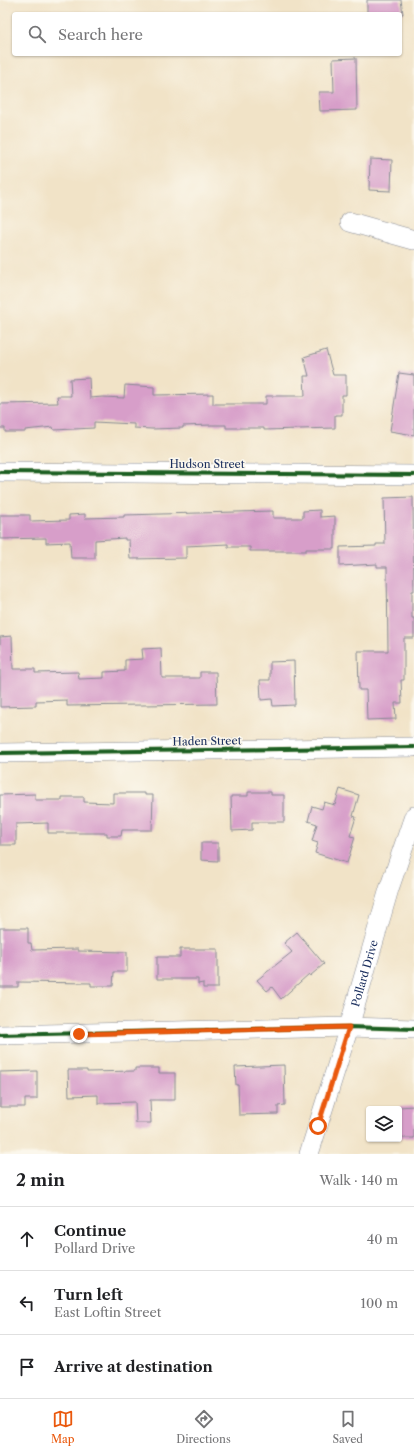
<!DOCTYPE html>
<html lang="en">
<head>
<meta charset="utf-8">
<style>
	:root { --surface:#fff; --page:#f2f2f2; --text:#202124; --muted:#757577; --line:#e0e0e0; --accent:#ea580c }
	body { margin:0; font-family:"Libre Caslon Text",serif; background:var(--page); color:var(--text) }
	.controls { position:absolute; right:12px; bottom:12px; display:grid; overflow:hidden; border-radius:4px; box-shadow:0 1px 3px #0004 }
	.controls button { width:36px; height:36px; display:grid; place-items:center; padding:0; border:0; border-bottom:1px solid var(--line); background:var(--surface); color:var(--text); font:20px sans-serif }
	.stop { position:absolute; width:12px; height:12px; margin:-9px; border:3px solid #ea580c; border-radius:50%; background:#fff }
	.stop.end { background:#ea580c; border-color:#fff; box-shadow:0 1px 4px #0008 }
	.list { margin:0; padding:0; list-style:none }
	h2 { display:flex; justify-content:space-between; align-items:center; height:52px; margin:0; padding:0 16px; font-size:17px }
	h2 small { font-size:13px; font-weight:400; color:var(--muted) }
	.list li { display:grid; grid-template-columns:26px 1fr auto; gap:12px; align-items:center; box-sizing:border-box; height:64px; padding:0 16px; border-top:1px solid var(--line) }
	.list b { display:block; font-size:15px; white-space:nowrap }
	.list p { margin:0; font-size:13px; white-space:nowrap; color:var(--muted) }
	.list em { font-size:13px; font-style:normal; color:var(--muted) }
	.icon { flex:none; width:22px; height:22px; fill:none; stroke:currentColor; stroke-width:2; stroke-linecap:round; stroke-linejoin:round }
	.map { position:relative; flex:none; width:414px; height:1154px; overflow:hidden }
	.search { position:absolute; background:var(--surface); box-shadow:0 1px 3px #0004; left:12px; right:12px; top:12px; height:44px; display:flex; align-items:center; gap:10px; box-sizing:border-box; padding:0 14px; border-radius:4px; color:var(--muted); font-size:15px }
	.sheet { height:244px; background:var(--surface) }
	nav { display:flex; justify-content:space-around; align-items:center; box-sizing:border-box; height:56px; border-top:1px solid var(--line); background:var(--surface); font-size:11px; color:var(--muted) }
	nav a { display:grid; justify-items:center; gap:2px }
	nav .on { color:var(--accent) }
	.map>svg:first-child { display:block }
	.building { fill:#d79ec9 }
	.lines { fill:none; stroke-linecap:round; stroke-linejoin:round }
	.street-casing { stroke:#868992; stroke-width:20 }
	.street { stroke:#fff; stroke-width:19 }
	.cycleway-casing { stroke:#fbf7ec; stroke-width:6 }
	.cycleway { stroke:#1b5e20; stroke-width:4 }
	.route { stroke:#ea580c; stroke-width:5 }
	.labels { text-anchor:middle; dominant-baseline:central; stroke-width:3; stroke-linejoin:round; paint-order:stroke }
	.street-label { font-size:11px; fill:#1b2f5e; stroke:#fbf7ec }
</style>
</head>
<body>
<div class="map">
<svg width="414" height="1154" viewBox="0 0 414 1154">
	<rect width="100%" height="100%" fill="#fbf7ec"/>
	<filter id="ink" filterUnits="userSpaceOnUse"><feTurbulence type="fractalNoise" baseFrequency=".025" numOctaves="2"/><feDisplacementMap in="SourceGraphic" scale="8" xChannelSelector="R" yChannelSelector="G"/><feConvolveMatrix kernelMatrix="1 2 1 2 8 2 1 2 1" color-interpolation-filters="sRGB"/></filter>
	<filter id="wash" filterUnits="userSpaceOnUse"><feTurbulence type="fractalNoise" baseFrequency=".012" numOctaves="4" result="noise"/><feDisplacementMap in="SourceGraphic" scale="16" xChannelSelector="R" yChannelSelector="G"/><feGaussianBlur stdDeviation="0.9" result="paint"/><feColorMatrix in="noise" values="0 0 0 0 0 0 0 0 0 0 0 0 0 0 0 0 0 1.4 0 .05"/><feComposite in="paint" operator="in"/></filter>
	<g filter="url(#wash)">
		<rect width="100%" height="100%" fill="#f1e3c7"/>
		<g id="blocks">
			<path class="building" d="M367 0H401L403 14H367Z
				M356 58 357 110 320 111 319 92H334L333 59Z
				M370 159 392 160 391 191 369 190Z
				M326 350 333 375H346V395H342V415H335V428L264 430V428H226V425H211L183 426V428L152 429 134 428V424L94 422V428L54 430 53 427 25 430V432H5V428H0V404L58 403 57 396H71L70 379 89 378 90 398 103 397 124 398 125 385 154 387V395L213 394V404H266V396H305L304 376H309L304 357Z
				M399 373 414 375V435L390 431Z
				M413 497 414 591H412V618H414V638H404V680H401L402 703H395L396 719 367 720 366 690H359L358 651H388L387 567H377V564L340 566V547L376 546V544H385L384 498Z
				M320 510V517L335 516V549H306V551H250V547H228V544L186 546V558L130 559 129 540H125V538L95 540V558H71L70 542 46 543V538L0 539V515H30V521L69 520V515L85 514V518L124 517V515L273 511V518H303V511Z
				M12 636 13 669H35V673L78 672 79 679 104 678V672L125 671V660L143 659 142 649 161 648 162 678H200V672H216L217 704 67 706V700L36 701V706L0 707V637Z
				M294 661 295 705 273 706 272 699 261 700 260 680H270V662Z
				M340 789 359 795 353 816 356 817 350 836 355 837 347 863 315 853 318 843 312 841 317 824 308 821 312 806 322 809 324 802 335 805Z
				M248 792H271V795H284V822H252V830L232 831 231 796H248Z
				M113 793H145V795H153L152 830H122L121 836H107V833H48V823L16 824V845H0V795L35 794V800H62V797H84V802L113 803Z
				M201 843H218V861L201 860Z
				M0 928H28V943H31L32 950 78 949V951L127 952V972H114L113 986H91V983L18 982V987H0Z
				M297 932 324 964 310 976 309 974 281 999 272 987 267 991 257 980 292 952 284 943Z
				M180 949H218V988H203V983L198 984V979H157V957H180Z
				M284 1065 285 1105 278 1106V1114L239 1115 238 1085H236L235 1067Z
				M135 1068H159V1073H175V1100H150L151 1123H136L135 1102 98 1103V1095L69 1096 68 1070H87V1072L135 1071Z
				M37 1071V1099H25V1107H0V1072Z
				M414 1106V1138H399V1107Z"/>
		</g>
	</g>
	<g filter="url(#ink)">
		<use href="#blocks" fill-opacity="0" stroke="#868992" stroke-width="1"/>
		<g class="lines">
			<g class="street-casing">
				<g id="street">
					<path d="M350 222 414 240"/>
					<path d="M0 472 414 475"/>
					<path d="M0 753 414 747"/>
					<path d="M0 1035 349 1027 414 1029"/>
					<path id="s1" d="M309 1154 349 1027 389 889 414 816"/>
				</g>
			</g>
			<use href="#street" class="street"/>
			<g class="cycleway-casing">
				<path id="cycleway" d="M0 472 414 475
					M0 753 414 747
					M0 1035 349 1027 414 1029"/>
			</g>
			<use href="#cycleway" class="cycleway"/>
		</g>
	</g>
	<g class="lines" filter="url(#ink)">
		<path class="route" d="M79 1034 349 1027 318 1126"/>
	</g>
	<g class="labels">
		<g class="street-label">
			<text x="207" y="464">Hudson Street</text>
			<text transform="translate(207 741) rotate(-1)">Haden Street</text>
			<text stroke="none"><textPath href="#s1" startOffset="189">Pollard Drive</textPath></text>
		</g>
	</g>
</svg>
<div class="controls">
<button><svg class="icon" aria-label="layers" viewBox="0 0 24 24"><path d="M12 4l9 5-9 5-9-5zM3 14l9 5 9-5"/></svg></button>
</div>
<div class="stop" style="left:318px;top:1126px"></div>
<div class="stop end" style="left:79px;top:1034px"></div>
<div class="search"><svg class="icon" aria-label="search" viewBox="0 0 24 24"><circle cx="10" cy="10" r="6"/><path d="M15 15l6 6"/></svg>Search here</div>
</div>
<section class="sheet">
<h2>2 min<small>Walk · 140 m</small></h2>
<ul class="list">
<li><svg class="icon" aria-label="ahead" viewBox="0 0 24 24"><path d="M12 20V5M6 11l6-6 6 6"/></svg><div><b>Continue</b><p>Pollard Drive</p></div><em>40 m</em></li>
<li><svg class="icon" aria-label="left" viewBox="0 0 24 24"><path d="M17 20v-9H6M10 6l-5 5 5 5"/></svg><div><b>Turn left</b><p>East Loftin Street</p></div><em>100 m</em></li>
<li><svg class="icon" aria-label="arrive" viewBox="0 0 24 24"><path d="M6 21V4h12l-3 4 3 4H6"/></svg><div><b>Arrive at destination</b></div></li>
</ul>
</section>
<nav>
<a class="on"><svg class="icon" aria-label="map" viewBox="0 0 24 24"><path d="M3 6l6-2 6 2 6-2v14l-6 2-6-2-6 2zM9 4v14M15 6v14"/></svg>Map</a>
<a><svg class="icon" aria-label="directions" viewBox="0 0 24 24"><path d="M12 3l9 9-9 9-9-9zM9 14v-3h6M13 9l2 2-2 2"/></svg>Directions</a>
<a><svg class="icon" aria-label="saved" viewBox="0 0 24 24"><path d="M7 4h10v16l-5-4-5 4z"/></svg>Saved</a>
</nav>
</body>
</html>
